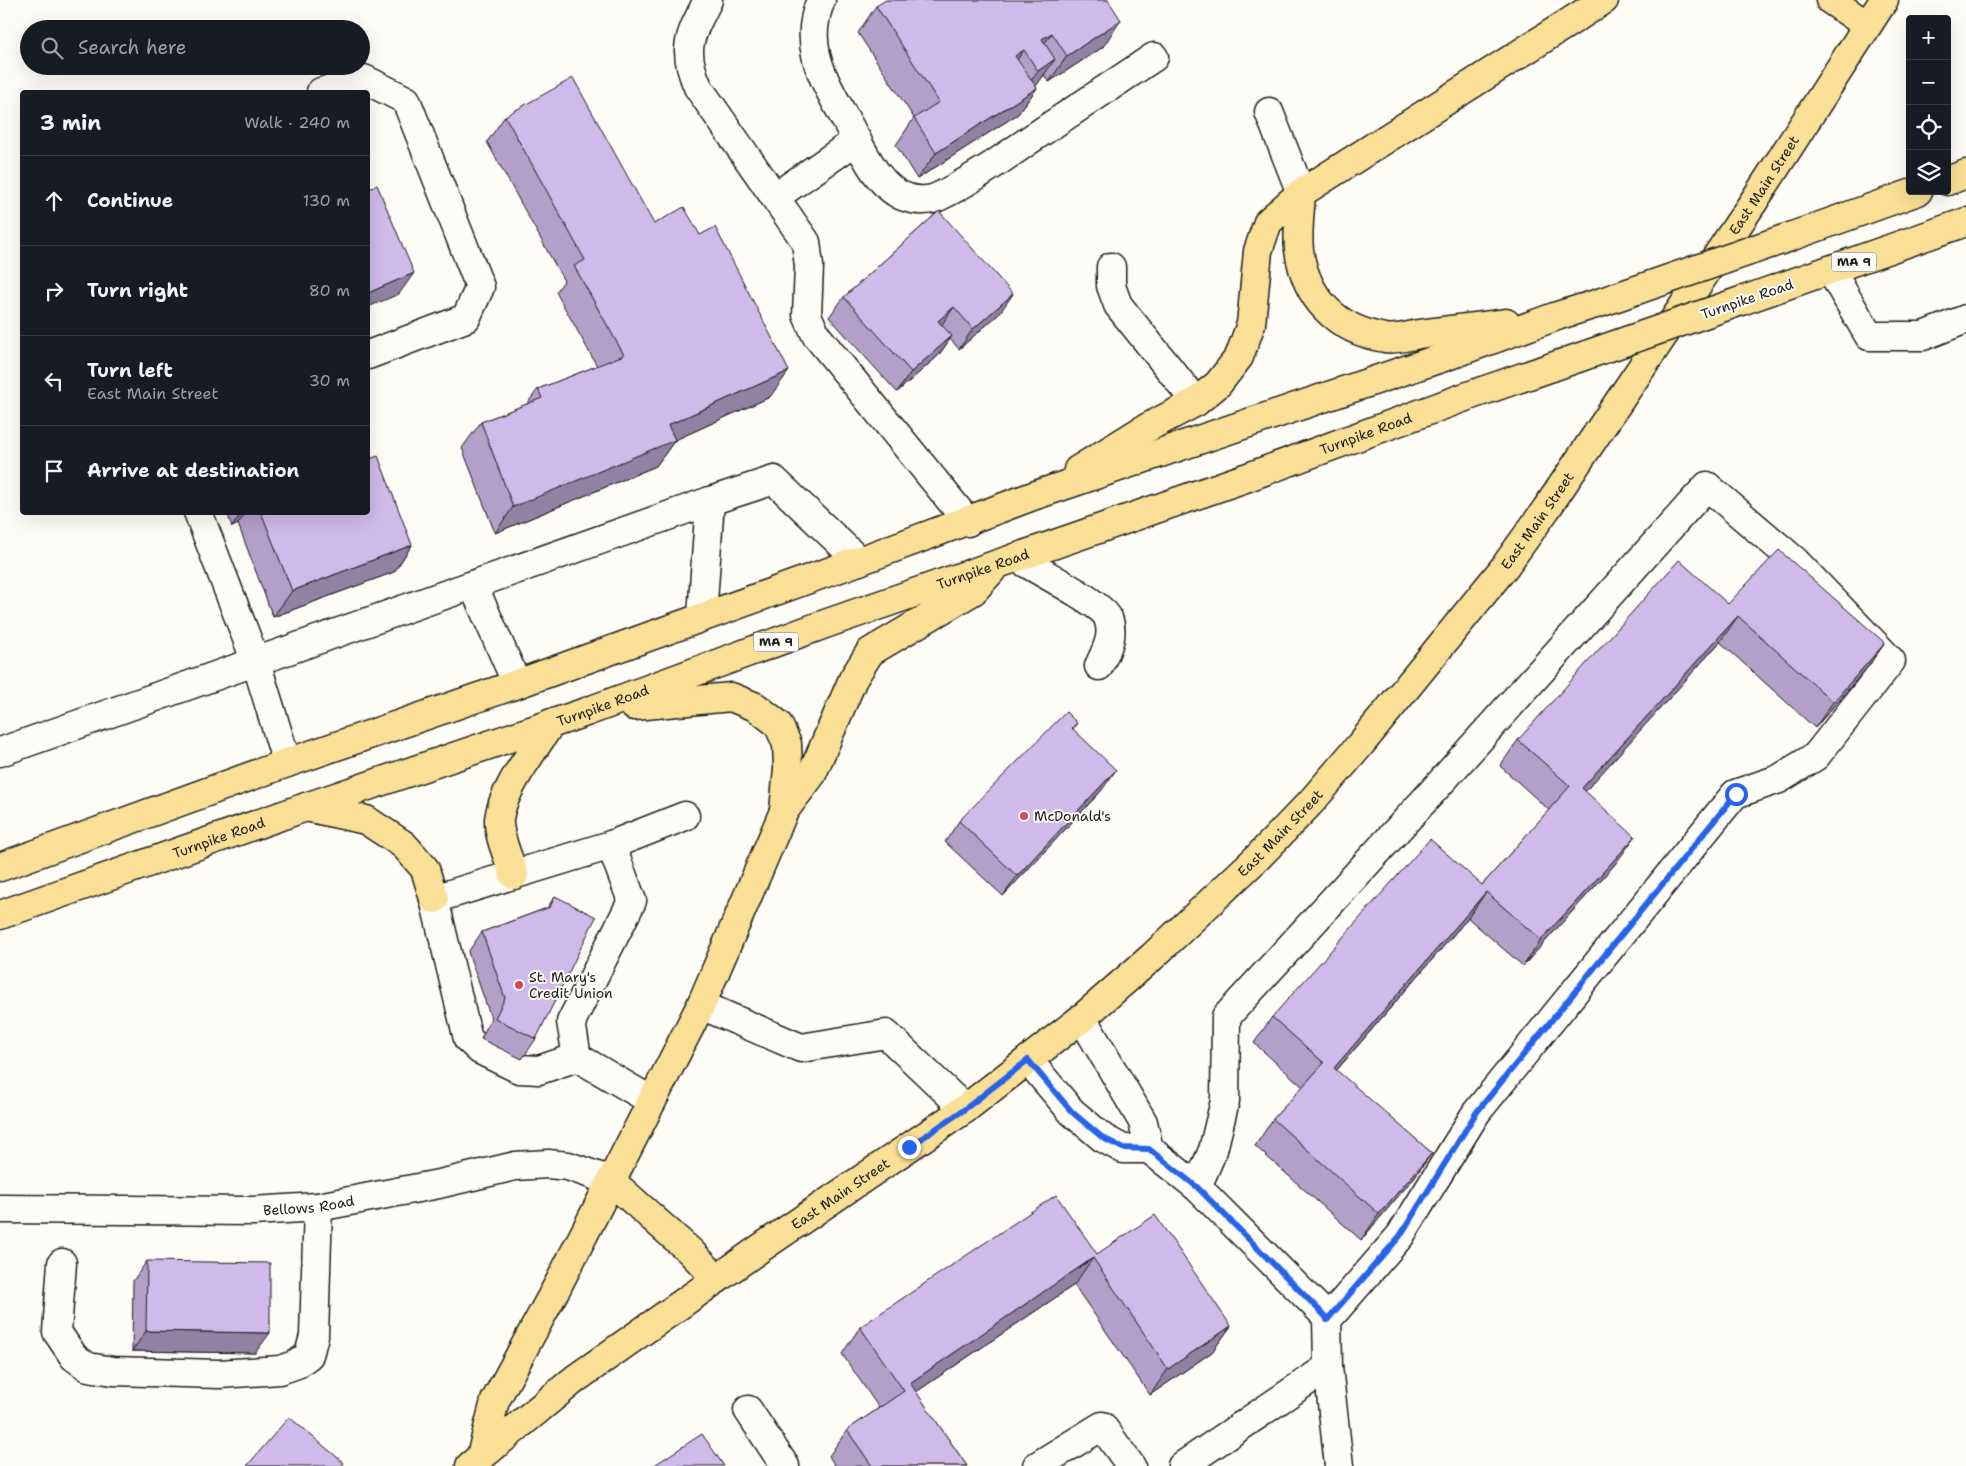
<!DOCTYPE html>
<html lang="en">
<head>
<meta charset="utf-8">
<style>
	:root { --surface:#171b24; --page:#20242c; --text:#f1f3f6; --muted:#9ea1a6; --line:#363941 }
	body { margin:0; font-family:"Shantell Sans",sans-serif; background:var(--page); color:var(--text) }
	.controls { position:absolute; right:15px; top:15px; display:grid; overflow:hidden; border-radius:5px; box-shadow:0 5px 20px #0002 }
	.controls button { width:45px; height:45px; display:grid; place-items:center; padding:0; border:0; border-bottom:1px solid var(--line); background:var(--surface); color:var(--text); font:25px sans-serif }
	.stop { position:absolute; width:15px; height:15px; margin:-11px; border:4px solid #2563eb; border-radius:50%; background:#fff }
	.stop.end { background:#2563eb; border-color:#fff; box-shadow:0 1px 5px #0008 }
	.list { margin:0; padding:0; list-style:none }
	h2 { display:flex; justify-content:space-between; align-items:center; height:65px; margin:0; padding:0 20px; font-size:21px }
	h2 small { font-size:16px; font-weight:400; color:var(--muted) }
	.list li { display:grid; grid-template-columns:32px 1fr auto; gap:15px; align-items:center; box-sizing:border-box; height:90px; padding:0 20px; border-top:1px solid var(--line) }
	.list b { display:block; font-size:19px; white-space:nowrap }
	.list p { margin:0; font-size:16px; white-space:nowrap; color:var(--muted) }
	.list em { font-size:16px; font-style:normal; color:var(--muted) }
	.icon { flex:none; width:28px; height:28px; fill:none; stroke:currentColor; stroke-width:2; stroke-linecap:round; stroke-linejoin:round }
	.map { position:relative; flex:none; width:1966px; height:1466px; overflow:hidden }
	.search { position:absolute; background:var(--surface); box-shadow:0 5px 20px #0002; left:20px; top:20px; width:350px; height:55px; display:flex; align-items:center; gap:12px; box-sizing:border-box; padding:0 18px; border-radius:28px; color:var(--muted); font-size:19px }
	.panel { position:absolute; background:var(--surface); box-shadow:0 5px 20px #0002; left:20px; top:90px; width:350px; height:425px; border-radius:5px }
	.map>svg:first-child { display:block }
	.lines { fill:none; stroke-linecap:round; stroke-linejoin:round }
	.minor-casing { stroke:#1c1c1c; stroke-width:31 }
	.major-casing { stroke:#1c1c1c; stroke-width:31 }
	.highway-casing { stroke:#1c1c1c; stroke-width:31 }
	.minor { stroke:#fdfcf7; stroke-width:28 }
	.major { stroke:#f9e096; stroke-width:28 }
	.highway { stroke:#f9e096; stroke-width:28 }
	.highway-bridge-casing { stroke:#1c1c1c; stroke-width:31; stroke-linecap:butt }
	.highway-bridge { stroke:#f9e096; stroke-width:28 }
	.wall { fill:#b2a0c9; stroke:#1c1c1c }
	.shaded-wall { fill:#9182a4; stroke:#1c1c1c }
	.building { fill:#cfbaea; stroke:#1c1c1c }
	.route { stroke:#2563eb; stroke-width:6 }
	.poi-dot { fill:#d1495b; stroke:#fdfcf7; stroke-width:2 }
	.labels { text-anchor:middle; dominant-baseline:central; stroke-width:4; stroke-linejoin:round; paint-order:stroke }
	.shield { fill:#fdfcf7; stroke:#605f5e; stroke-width:1 }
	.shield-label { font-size:12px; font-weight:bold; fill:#1c1c1c }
	.street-label { font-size:14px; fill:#1c1c1c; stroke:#fdfcf7 }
	.poi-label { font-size:14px; fill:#1c1c1c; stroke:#fdfcf7; text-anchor:start }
</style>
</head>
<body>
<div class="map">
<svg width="1966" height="1466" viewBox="0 0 1966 1466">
	<rect width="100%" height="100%" fill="#fdfcf7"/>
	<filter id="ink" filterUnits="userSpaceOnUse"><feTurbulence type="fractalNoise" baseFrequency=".02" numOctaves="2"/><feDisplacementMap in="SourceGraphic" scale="10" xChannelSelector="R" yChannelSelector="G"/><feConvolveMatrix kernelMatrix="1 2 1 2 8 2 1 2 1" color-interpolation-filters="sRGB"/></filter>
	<g filter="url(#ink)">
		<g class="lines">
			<g class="minor-casing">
				<g id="minor">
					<path d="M708 0C690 36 681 48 698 87L806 242 809 266 807 315 816 335 968 522"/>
					<path d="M821 0C802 45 823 78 844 117 859 142 877 190 908 198 916 201 930 201 938 197 969 182 999 161 1028 141 1070 113 1112 85 1154 57"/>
					<path d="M321 92 364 79 406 100 480 287 466 318 368 355"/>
					<path d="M1269 112 1301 193"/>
					<path d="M775 197 857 140"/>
					<path d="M1111 267V286L1118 305 1196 402"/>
					<path d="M1831 271 1869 336H1923L1966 319"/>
					<path d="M198 512 256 662 287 763"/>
					<path d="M1017 558C1034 568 1102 604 1108 618 1115 636 1106 650 1099 666"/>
					<path d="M473 585 517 684"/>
					<path d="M702 616 710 501"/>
					<path d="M0 752 710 501 774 480 859 561"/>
					<path d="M611 845 685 816"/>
					<path d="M701 1005 801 1048 886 1034 965 1109"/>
					<path d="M1082 1018 1143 1122 1149 1149"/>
					<path d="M577 1057 539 1070 519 1069 480 1050 468 1039 434 899 611 845 632 901 571 1022 577 1057 652 1101"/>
					<path d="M1028 1060 1072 1112 1103 1138 1123 1149H1149L1197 1187"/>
					<path id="s1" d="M0 1209 253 1211 318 1207 439 1184 515 1166 548 1164 568 1166 611 1181"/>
					<path d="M62 1263 57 1332 74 1357 88 1367 113 1371 219 1374 280 1370 297 1364 309 1355 314 1336 318 1207"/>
					<path d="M1327 1320 1400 1236 1476 1113 1735 794 1779 779 1816 756 1891 661 1795 561 1707 486 1433 791 1226 1017 1225 1101 1213 1150 1197 1187 1327 1317 1328 1367 1339 1466"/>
					<path d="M748 1410 785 1466"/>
					<path d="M1037 1466 1102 1426 1131 1466"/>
					<path d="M1182 1466 1328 1367"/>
				</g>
			</g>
			<g class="major-casing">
				<g id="major">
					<path id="s2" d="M470 1466 575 1379 765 1245 965 1109 1082 1018 1152 957 1258 857 1311 802 1360 745 1503 569 1547 508 1754 201 1884 0"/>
				</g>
			</g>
			<g class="highway-casing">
				<g id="highway">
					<path d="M1830 0 1867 25"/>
					<path d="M1947 181 1966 174"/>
					<path d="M1301 193C1300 212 1297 232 1299 250 1306 299 1337 330 1385 338 1395 340 1409 336 1419 334 1448 330 1477 327 1506 323"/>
					<path d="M1787 238 1918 191"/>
					<path d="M1741 301 1966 222"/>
					<path d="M1078 470 1141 431 1196 402 1218 384 1239 357 1251 324 1258 251 1268 222 1301 193 1604 0"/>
					<path d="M634 706 731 697 756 707 778 724 787 744 788 768 784 811"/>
					<path d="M306 807 366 820 404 845 425 869 434 899"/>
					<path d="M0 867 287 763 517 684 859 561 1033 496 1444 357 1557 316 1599 303"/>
					<path d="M514 875C509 858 498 837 499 819 502 790 535 749 551 723"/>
					<path id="s3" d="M0 915 306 807 586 712 825 624 1248 477 1468 396 1552 367"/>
					<path d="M611 1181 691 1252 717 1279"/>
					<path d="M481 1456 495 1401 558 1285 701 1005 784 811 812 774 853 679 870 652 973 591 992 570"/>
				</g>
			</g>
			<use href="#minor" class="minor"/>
			<use href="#major" class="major"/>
			<use href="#highway" class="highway"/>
			<g class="highway-bridge-casing">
				<path id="highway-bridge" d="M1599 303 1787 238
					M1552 367 1741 301"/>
			</g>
			<use href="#highway-bridge" class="highway-bridge"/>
		</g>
		<path class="wall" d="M1108 0 1103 47 1049 82 1044 75 1035 86 1037 88 1018 114 917 179 896 145 914 118 858 33 876 6Z
			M505 116 654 224 770 397 675 440 656 466 495 533 462 448 481 422 527 404 538 389 597 366 556 292 564 281 487 142Z
			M939 211 999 314 959 349 950 339 938 356 897 392 829 317 844 297Z
			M370 459 412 545 394 572 273 617 238 524 232 527 227 512H368Z
			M1728 604 1885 643 1866 669 1815 728 1720 642 1585 791 1616 863 1523 966 1468 918 1336 1071 1432 1153 1413 1179 1361 1240 1255 1146 1273 1119 1303 1087 1254 1043 1272 1017 1482 885 1549 810 1500 766 1518 740Z
			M1077 723 1073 729 1102 790 1003 896 945 842 959 821Z
			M555 896 536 1039 522 1059 481 1039 491 1018 468 952 482 932 547 908Z
			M1097 1254 1231 1326 1212 1352 1150 1395 1074 1285 916 1392 967 1466H835L829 1456 847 1430 879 1408 842 1354 860 1327Z
			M147 1261 255 1353 132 1351 133 1281Z"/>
		<path class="shaded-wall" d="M1121 20 1103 47 1049 82 1067 56Z
			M1052 33 1033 59 1042 39Z
			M1024 50 1006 76 1015 56Z
			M1055 59 1037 85 1020 97 1038 71Z
			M1037 88 1018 114 917 179 936 153Z
			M414 273 399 294 368 307V293Z
			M1013 294 999 314 959 349 973 329Z
			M954 307 940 327 938 321Z
			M952 336 938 356 897 392 911 372Z
			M789 371 770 397 673 441 675 440 656 466 495 533 513 507 668 425Z
			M242 512H246L238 524 232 527Z
			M412 545 394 572 273 617 292 591Z
			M1738 616 1720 642 1564 815 1582 788Z
			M1885 643 1866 669 1815 728 1833 702Z
			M1116 770 1102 790 1003 896 1017 876Z
			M1635 837 1616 863 1523 966 1541 940Z
			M1486 892 1468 918 1315 1095 1334 1068Z
			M1432 1153 1413 1179 1361 1240 1379 1214Z
			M1093 1258 1074 1285 891 1409 910 1383Z
			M1231 1326 1212 1352 1150 1395 1168 1369Z
			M146 1331 270 1333 255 1353 132 1351Z"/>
		<path class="building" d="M886 0H1108L1121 20 1067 56 1052 33 1042 39 1055 59 1038 71 1024 50 1015 56 1037 88 936 153 914 118 939 102 876 6Z
			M573 78 654 224 684 207 700 235 715 227 789 371 668 425 675 440 513 507 481 422 542 398 538 389 624 355 574 266 585 260 505 116Z
			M377 185 414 273 368 293V190Z
			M939 211 1013 294 973 329 954 307 938 321 952 336 911 372 844 297Z
			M368 453 370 459 378 456 412 545 292 591 261 512H368Z
			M1779 550 1885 643 1833 702 1738 616 1582 788 1635 837 1541 940 1486 892 1334 1068 1432 1153 1379 1214 1273 1119 1324 1063 1272 1017 1430 839 1482 885 1570 786 1518 740 1679 560 1728 604Z
			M1066 712 1077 723 1072 728 1116 770 1017 876 959 821Z
			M555 896 596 917 536 1039 495 1018 505 998 482 932 550 907Z
			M1056 1195 1097 1254 1155 1215 1231 1326 1168 1369 1093 1258 910 1383 967 1466H872L847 1430 904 1391 860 1327Z
			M147 1261 270 1263V1333L146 1331Z
			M289 1417 344 1463 342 1466H247Z
			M702 1434 724 1466H653Z"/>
	</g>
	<g class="lines" filter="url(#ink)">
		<path class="route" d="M909 1147 965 1109 1028 1060 1072 1112 1103 1138 1123 1148 1149 1149 1197 1187 1326 1317 1327 1320 1400 1236 1476 1113 1736 794"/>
	</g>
	<g class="poi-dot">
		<circle cx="1024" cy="816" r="5"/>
		<circle cx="519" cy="985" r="5"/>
	</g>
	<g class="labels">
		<g class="shield">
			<rect x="1831.5" y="252.5" width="45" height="19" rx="4"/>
			<rect x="753.5" y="632.5" width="45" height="19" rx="4"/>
		</g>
		<g class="shield-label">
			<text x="1854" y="262">MA 9</text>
			<text x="776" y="642">MA 9</text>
		</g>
		<g class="street-label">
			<text stroke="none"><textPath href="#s2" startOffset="1840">East Main Street</textPath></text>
			<text transform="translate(1747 299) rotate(-19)">Turnpike Road</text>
			<text stroke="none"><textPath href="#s3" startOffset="1448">Turnpike Road</textPath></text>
			<text stroke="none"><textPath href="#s2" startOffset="1435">East Main Street</textPath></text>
			<text stroke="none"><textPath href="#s3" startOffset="1042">Turnpike Road</textPath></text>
			<text stroke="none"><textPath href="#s3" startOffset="638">Turnpike Road</textPath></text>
			<text stroke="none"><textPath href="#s2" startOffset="1030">East Main Street</textPath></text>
			<text stroke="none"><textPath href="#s3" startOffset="232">Turnpike Road</textPath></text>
			<text stroke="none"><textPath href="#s2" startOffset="460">East Main Street</textPath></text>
			<text stroke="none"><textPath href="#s1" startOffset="309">Bellows Road</textPath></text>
		</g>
		<g class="poi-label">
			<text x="1034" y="816">McDonald's</text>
			<text x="529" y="977">St. Mary's<tspan x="529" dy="16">Credit Union</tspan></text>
		</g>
	</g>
</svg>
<div class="controls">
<button>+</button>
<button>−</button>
<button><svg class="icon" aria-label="locate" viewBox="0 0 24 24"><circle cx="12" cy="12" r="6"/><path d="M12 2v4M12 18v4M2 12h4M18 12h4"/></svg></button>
<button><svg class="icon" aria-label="layers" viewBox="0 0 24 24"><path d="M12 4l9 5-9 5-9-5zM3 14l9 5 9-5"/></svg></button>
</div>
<div class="stop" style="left:1736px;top:794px"></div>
<div class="stop end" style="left:909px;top:1147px"></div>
<div class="search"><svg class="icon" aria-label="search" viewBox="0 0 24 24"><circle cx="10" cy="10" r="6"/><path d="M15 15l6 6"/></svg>Search here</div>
<section class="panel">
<h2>3 min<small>Walk · 240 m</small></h2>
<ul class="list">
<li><svg class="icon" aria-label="ahead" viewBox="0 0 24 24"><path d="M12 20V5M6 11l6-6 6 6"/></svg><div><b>Continue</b></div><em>130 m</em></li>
<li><svg class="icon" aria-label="right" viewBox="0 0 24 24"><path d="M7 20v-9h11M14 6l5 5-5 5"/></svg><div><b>Turn right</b></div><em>80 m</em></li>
<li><svg class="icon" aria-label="left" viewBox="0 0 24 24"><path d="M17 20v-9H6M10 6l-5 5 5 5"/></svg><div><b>Turn left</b><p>East Main Street</p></div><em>30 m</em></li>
<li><svg class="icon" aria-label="arrive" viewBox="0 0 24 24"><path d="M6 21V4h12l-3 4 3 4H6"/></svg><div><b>Arrive at destination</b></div></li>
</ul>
</section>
</div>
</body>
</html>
